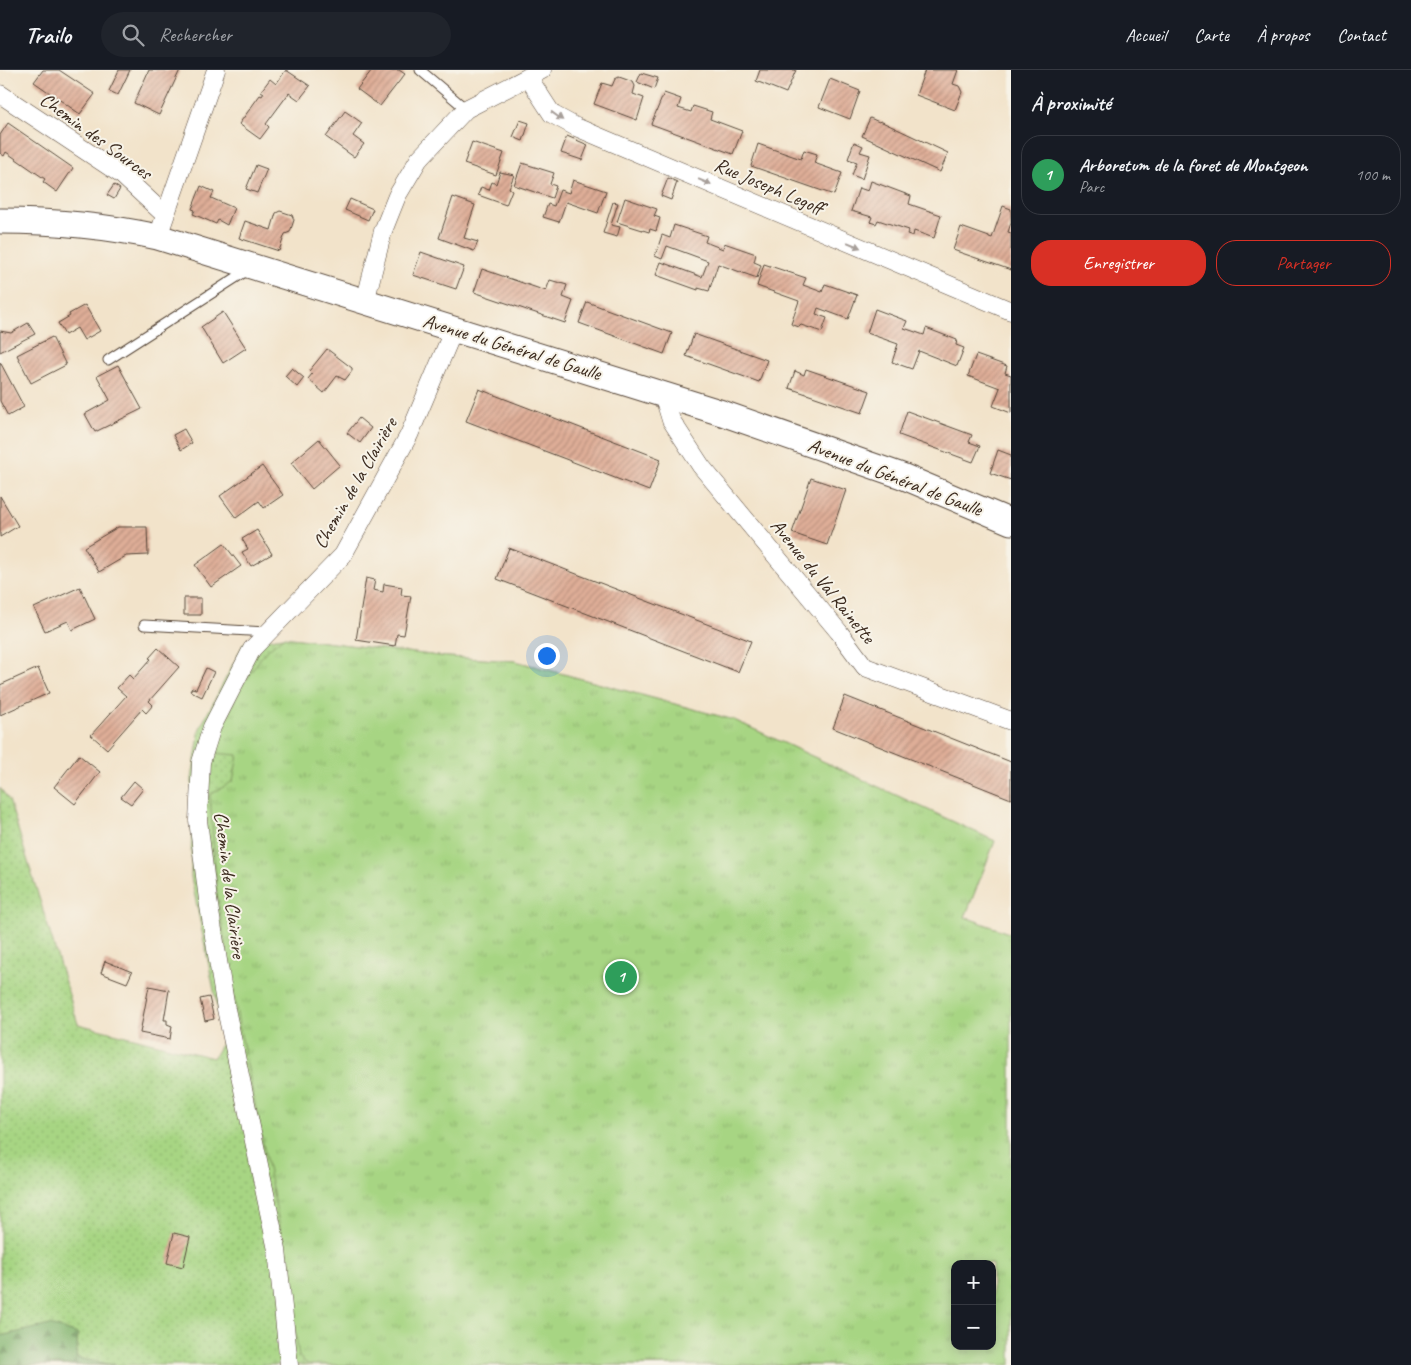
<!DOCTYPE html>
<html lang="fr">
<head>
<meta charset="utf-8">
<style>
	:root { --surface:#171b24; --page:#20242c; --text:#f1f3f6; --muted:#9ea1a6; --line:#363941; --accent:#d93025 }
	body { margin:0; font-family:Caveat,sans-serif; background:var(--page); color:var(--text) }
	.controls { position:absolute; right:15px; bottom:15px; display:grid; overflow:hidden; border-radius:10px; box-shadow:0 2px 12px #0003 }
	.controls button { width:45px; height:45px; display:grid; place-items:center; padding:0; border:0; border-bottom:1px solid var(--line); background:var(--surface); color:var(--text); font:25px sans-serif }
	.you { position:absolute; left:546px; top:585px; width:18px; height:18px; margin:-12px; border:4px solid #fff; border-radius:50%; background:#1a73e8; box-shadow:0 0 0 8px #1a73e833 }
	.badge { display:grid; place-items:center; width:32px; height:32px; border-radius:50%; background:var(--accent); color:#fff; font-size:16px; font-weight:700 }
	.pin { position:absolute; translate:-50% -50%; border:2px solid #fff; box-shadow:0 1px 5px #0006 }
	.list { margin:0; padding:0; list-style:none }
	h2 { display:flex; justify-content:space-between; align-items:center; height:65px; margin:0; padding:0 20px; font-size:21px }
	h2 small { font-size:16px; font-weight:400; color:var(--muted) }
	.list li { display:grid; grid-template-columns:32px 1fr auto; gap:15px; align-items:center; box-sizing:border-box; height:80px; margin:0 10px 10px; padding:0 10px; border:1px solid var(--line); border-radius:20px }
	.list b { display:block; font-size:19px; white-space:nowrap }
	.list p { margin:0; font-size:16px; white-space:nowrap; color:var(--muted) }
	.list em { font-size:16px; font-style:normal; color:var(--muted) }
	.actions { display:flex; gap:10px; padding:15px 20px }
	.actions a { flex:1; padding:11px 0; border:1px solid var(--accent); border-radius:20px; text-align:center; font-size:18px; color:var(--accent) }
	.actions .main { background:var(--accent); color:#fff }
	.icon { flex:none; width:28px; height:28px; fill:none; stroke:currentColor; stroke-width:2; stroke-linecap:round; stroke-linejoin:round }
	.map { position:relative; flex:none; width:1011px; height:1295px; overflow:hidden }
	header { display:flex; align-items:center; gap:30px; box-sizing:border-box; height:70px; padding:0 25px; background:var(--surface); border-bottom:1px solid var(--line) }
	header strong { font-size:24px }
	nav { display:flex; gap:28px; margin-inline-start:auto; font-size:18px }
	.search { width:350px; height:45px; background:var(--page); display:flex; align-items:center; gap:12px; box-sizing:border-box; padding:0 18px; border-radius:28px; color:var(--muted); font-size:19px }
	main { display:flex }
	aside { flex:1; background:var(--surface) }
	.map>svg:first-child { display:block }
	.grass { fill:url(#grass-dots); stroke:#718050 }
	.forest { fill:url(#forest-firs); stroke:#607048 }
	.park { fill:url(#park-tufts); stroke:#718050; fill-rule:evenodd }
	.building { fill:url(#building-hatch) }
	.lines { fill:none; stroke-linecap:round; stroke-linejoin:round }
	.lane-casing { stroke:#564638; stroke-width:11 }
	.street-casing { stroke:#564638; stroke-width:19 }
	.secondary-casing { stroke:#564638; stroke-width:27 }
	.lane { stroke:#fff; stroke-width:9 }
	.street { stroke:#fff; stroke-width:18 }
	.secondary { stroke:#fff; stroke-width:25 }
	.oneway { fill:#a79f9a }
	.labels { text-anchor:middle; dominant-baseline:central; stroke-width:4; stroke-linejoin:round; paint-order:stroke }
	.street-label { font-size:20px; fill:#3b2a1e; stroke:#f7f3e8 }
</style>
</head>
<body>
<header>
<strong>Trailo</strong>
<div class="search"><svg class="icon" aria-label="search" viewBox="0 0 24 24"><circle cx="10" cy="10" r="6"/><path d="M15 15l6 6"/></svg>Rechercher</div>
<nav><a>Accueil</a><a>Carte</a><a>À propos</a><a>Contact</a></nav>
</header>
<main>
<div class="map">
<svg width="1011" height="1295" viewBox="0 0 1011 1295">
	<defs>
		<pattern id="grass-dots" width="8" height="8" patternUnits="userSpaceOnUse" patternTransform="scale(1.25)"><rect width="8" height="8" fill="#a7d583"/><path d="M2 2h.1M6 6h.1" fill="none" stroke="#91b771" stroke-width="1.8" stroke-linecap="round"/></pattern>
		<pattern id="forest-firs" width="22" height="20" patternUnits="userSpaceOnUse" patternTransform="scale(1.25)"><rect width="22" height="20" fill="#85b671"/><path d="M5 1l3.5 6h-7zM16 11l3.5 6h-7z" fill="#6e945c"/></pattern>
		<pattern id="park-tufts" width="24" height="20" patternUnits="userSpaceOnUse" patternTransform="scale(1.25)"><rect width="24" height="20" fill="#a7d583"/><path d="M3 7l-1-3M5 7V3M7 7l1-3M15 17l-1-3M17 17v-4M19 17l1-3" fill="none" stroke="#91b771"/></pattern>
		<pattern id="building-hatch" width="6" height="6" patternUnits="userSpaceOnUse" patternTransform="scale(1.25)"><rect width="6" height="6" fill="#dfae98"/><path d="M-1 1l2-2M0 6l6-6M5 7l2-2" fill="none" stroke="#b68e7b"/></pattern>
	</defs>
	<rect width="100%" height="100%" fill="#f7f3e8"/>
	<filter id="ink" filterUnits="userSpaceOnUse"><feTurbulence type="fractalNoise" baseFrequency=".02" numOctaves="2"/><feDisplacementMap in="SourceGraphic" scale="10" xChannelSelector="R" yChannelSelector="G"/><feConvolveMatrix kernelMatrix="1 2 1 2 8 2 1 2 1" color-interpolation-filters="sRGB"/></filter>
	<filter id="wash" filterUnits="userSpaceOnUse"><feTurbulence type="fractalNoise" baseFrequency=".0096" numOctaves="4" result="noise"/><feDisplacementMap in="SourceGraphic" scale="20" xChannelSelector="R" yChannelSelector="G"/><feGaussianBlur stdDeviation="1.12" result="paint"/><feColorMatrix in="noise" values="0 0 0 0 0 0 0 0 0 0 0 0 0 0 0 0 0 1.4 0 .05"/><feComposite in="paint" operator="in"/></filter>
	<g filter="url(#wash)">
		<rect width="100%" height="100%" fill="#f2e3ca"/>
		<path class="grass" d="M283 567 447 587 515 591 734 650 995 771 965 847 1011 864 992 1194H955V1276L968 1295H0V718L9 730 78 954 213 988 224 970 191 807 192 709 200 658 244 573Z"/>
		<path class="forest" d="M50 1255 78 1264 76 1288 114 1295H0V1266Z"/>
		<path class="park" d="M283 567 447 587 515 591 734 650 995 771 965 847 1011 864V1295H309L299 1287 283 1172 238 950 217 825 210 725 233 711 238 685 212 683 239 619 265 582ZM955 1194H992V1276H955Z"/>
		<g id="blocks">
			<path class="building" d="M43 0H59L95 24 80 44 34 12Z
				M119 0H130L118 25 109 21Z
				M149 0H180L159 45 134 33Z
				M286 0 310 16 299 30 289 23 266 54 269 57 260 69 239 54 260 25 262 26 264 23 261 21 270 9 276 14Z
				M372 0H399L405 4 380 36 357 19Z
				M760 0H796L786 23 756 11Z
				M925 0H958L953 14 959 16 962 22 955 40 916 25Z
				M641 3 658 8 654 19 637 12Z
				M619 7 633 12 635 16 633 24 644 28 637 50 594 34 602 13 612 16 615 9Z
				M830 9 860 21 850 49 819 37Z
				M664 23 681 29 678 38 691 42 693 36 712 42 710 49 742 61 733 84 651 54Z
				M345 41 362 53 353 66 364 74 354 87 326 67Z
				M870 48 879 52 880 51 948 83 940 102 862 66Z
				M520 50 529 53 523 71 513 67Z
				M8 53 73 98 57 122 43 112 45 109 6 82 4 86 0 83V65Z
				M567 66 588 75 582 90 561 83Z
				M472 72 504 83 496 105 464 94Z
				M854 72 863 76 860 82 870 85 862 109 852 105 857 92 848 89Z
				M758 74 801 89 804 80 817 84 814 93 842 103 834 125 751 96Z
				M522 93 554 103 550 114 556 116 552 128 514 115Z
				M256 95 267 99 257 123 246 119Z
				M500 102 514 105 509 118 512 120 506 135 478 125 481 117 489 120 492 112 496 114Z
				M668 108 677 112 671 130 661 126Z
				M573 110 606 121 598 143 566 132 559 152 543 147 548 134 554 136 560 120 569 123Z
				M871 111 911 126 909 134 941 145 934 168 914 161 913 166 907 164 909 160 878 150 876 154 870 152 872 147 851 141 859 118 868 121Z
				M114 115 120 119 114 129 107 125Z
				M201 116 214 122 211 128 234 138 227 155 218 150 216 154 193 144 195 140 192 139Z
				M453 127 475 135 464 168 478 172 474 181 439 168Z
				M625 128 657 139 654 146 660 148 656 161 650 159 649 162 617 152Z
				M350 129 373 139 368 150 345 140Z
				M613 132 618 133 611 155 620 157 617 167 603 163Z
				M1003 136 1011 139V153L1008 162 1011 163V200L953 180 961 157 992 168Z
				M280 141 292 145 294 150 290 162 285 164 279 181 239 168 245 151 271 160 276 143Z
				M674 155 707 166 705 172 723 179 724 173 756 184 754 192 761 195 757 208 718 194 709 221 698 218V220L656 205 661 192 702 207 708 191 667 176 662 189 655 186 662 165 670 168Z
				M421 182 464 197 456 219 413 205Z
				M764 194 806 208 803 215 822 222 825 214 857 225 848 249 818 238 816 244 827 248 822 262 801 255 799 257 791 254 799 231 757 216Z
				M482 199 546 221 550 210 567 215 563 227 573 231 565 253 474 222Z
				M587 232 672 263 664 284 579 253Z
				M85 235 100 261 84 270 77 258 65 265 58 253 70 246 69 244Z
				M875 239 907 251 904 258 924 265 926 258 957 270 956 275 964 278 957 296 919 281 912 299 892 292 898 274 867 263Z
				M223 242 246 278 223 293 201 257Z
				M28 253 35 264 0 282V261L11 263Z
				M694 264 767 290 759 312 686 286Z
				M52 267 66 295 31 313 17 285Z
				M327 279 352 298V301L345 310 337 306 324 323 308 309 312 304 309 301Z
				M976 285 1007 296 1005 303 1011 305V343L993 336 1000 318 968 306Z
				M0 292 24 337 8 346 0 331Z
				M118 295 142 339 95 362 85 344 110 330 97 306Z
				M292 298 304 308 297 317 285 306Z
				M806 299 870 321 862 343 789 318 795 301 804 305Z
				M479 319 661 389 649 421 466 351Z
				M907 341 972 365 969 372 980 376 973 392 899 365Z
				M359 348 371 358 360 373 347 363Z
				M184 359 192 373 181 380 173 365Z
				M319 369 340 395 312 419 291 393Z
				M998 380 1011 385V410L990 403Z
				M262 396 283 425 264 438 259 431 236 448 220 426Z
				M811 408 846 420 827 475 792 463Z
				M0 426 18 456 0 467Z
				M118 457H147L148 485 126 486 99 502 84 477Z
				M257 460 272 484 251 496 242 482 248 479 242 469Z
				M224 474 241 496 211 517 195 495Z
				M509 478 751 571 738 602 497 509Z
				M366 508 375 510 373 520 383 522 384 514 402 517 401 525 411 526 404 565 397 564 395 576 356 570Z
				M80 517 95 549 72 560 68 551 45 561 34 538Z
				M184 528H201V545H184Z
				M158 578 179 597 149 631 153 635 146 643 142 639 107 679 91 665 126 626 117 618 129 605 133 609 151 589 149 588Z
				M38 598 49 623 0 645V615Z
				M206 598 214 602 202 627 190 621 192 618 196 619Z
				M845 626 1011 692V729L833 658Z
				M79 685 100 702 75 734 54 717Z
				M134 711 143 719 131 734 121 727Z
				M105 891 132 902 127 913 101 903Z
				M149 916 169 920 164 950H167V954L172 956 170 969 140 963Z
				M209 927 214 949 205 951 200 929Z
				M174 1163 190 1167 183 1197 167 1193Z"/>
		</g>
	</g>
	<g filter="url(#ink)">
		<use href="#blocks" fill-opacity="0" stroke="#564638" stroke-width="1"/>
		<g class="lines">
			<g class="lane-casing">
				<path id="lane" d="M420 0 466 39
					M108 290 248 200
					M144 555 267 562"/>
			</g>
			<g class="street-casing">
				<path id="street" d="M528 7 552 44 576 57 1011 241
					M0 24 122 105 165 145
					M162 155 216 0
					M365 232 383 161 397 126 419 89 466 39 542 0
					M663 324 671 350 701 396 839 562 865 597 1011 651
					M289 1295 277 1180 226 939 208 830 198 750 201 692 212 657 252 579 343 485 409 365 454 259"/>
			</g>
			<g class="secondary-casing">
				<path id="secondary" d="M0 151C53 151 106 156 158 167L722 343 902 406 1011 452"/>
			</g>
			<use href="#lane" class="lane"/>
			<use href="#street" class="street"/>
			<use href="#secondary" class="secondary"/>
		</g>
		<defs><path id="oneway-solid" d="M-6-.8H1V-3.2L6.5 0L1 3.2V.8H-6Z" transform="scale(1.25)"/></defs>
		<g class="oneway">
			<use href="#oneway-solid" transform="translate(557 46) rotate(36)"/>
			<use href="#oneway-solid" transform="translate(705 112) rotate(23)"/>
			<use href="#oneway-solid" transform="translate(854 175) rotate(23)"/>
		</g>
	</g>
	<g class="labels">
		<g class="street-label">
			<text transform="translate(96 66) rotate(36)">Chemin des Sources</text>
			<text transform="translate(769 116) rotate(23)">Rue Joseph Legoff</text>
			<text transform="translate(512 277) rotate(17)">Avenue du Général de Gaulle</text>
			<text transform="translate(895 407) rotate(21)">Avenue du Général de Gaulle</text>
			<text transform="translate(355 413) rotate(-60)">Chemin de la Clairière</text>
			<text transform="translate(823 511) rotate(51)">Avenue du Val Rainette</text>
			<text transform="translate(230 815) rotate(83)">Chemin de la Clairière</text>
		</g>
	</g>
</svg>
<div class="controls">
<button>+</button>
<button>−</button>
</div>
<div class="you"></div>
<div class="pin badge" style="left:621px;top:907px;background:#2e9e5b">1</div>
</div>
<aside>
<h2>À proximité<small></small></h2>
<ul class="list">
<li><span class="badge" style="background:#2e9e5b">1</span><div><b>Arboretum de la foret de Montgeon</b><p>Parc</p></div><em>100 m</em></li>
</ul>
<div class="actions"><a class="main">Enregistrer</a><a>Partager</a></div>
</aside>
</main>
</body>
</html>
